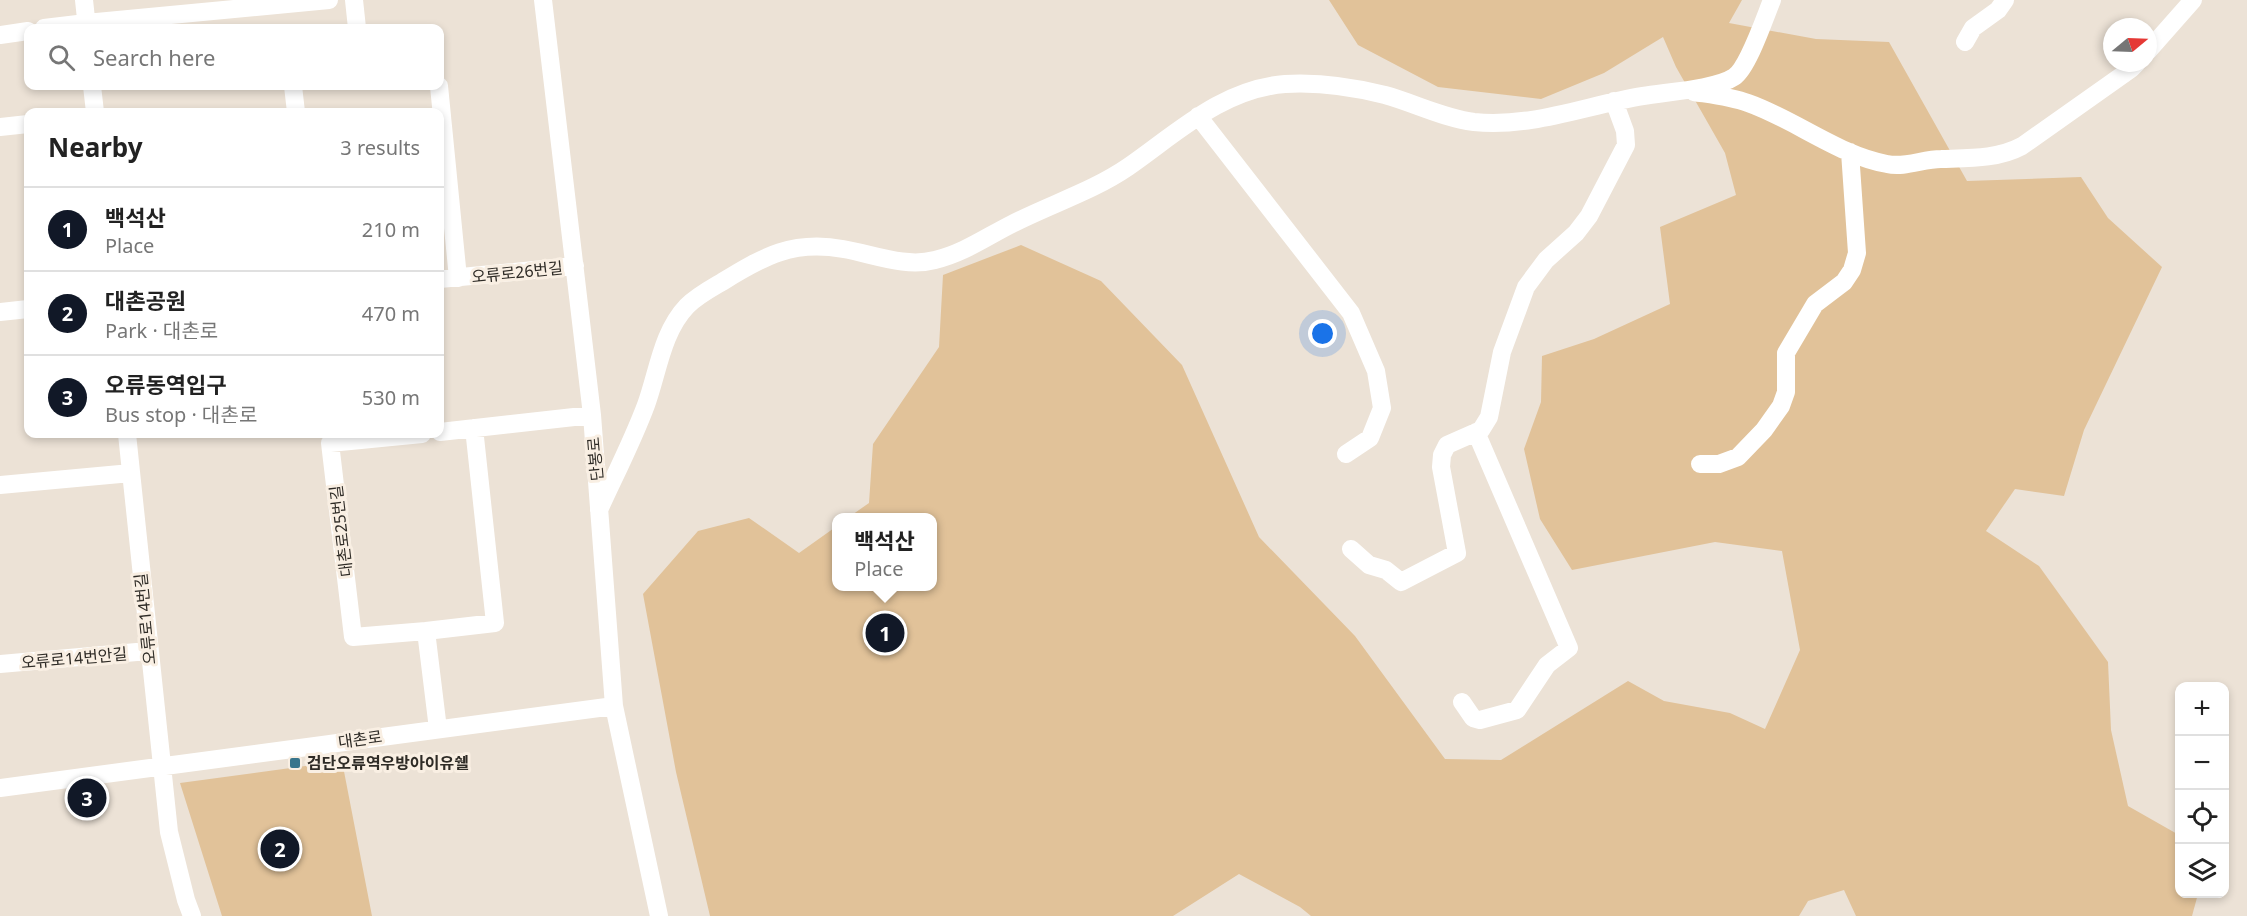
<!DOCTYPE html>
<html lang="en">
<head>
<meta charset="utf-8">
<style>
	:root { --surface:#fff; --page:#f6f6f6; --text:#222; --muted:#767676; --line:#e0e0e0; --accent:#111827 }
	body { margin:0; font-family:"Noto Sans","Noto Sans KR",sans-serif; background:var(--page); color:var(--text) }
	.controls { position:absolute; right:18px; bottom:18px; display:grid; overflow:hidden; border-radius:12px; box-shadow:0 3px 9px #0003 }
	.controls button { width:54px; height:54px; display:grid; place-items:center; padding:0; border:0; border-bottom:2px solid var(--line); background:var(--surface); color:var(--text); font:30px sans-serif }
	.compass { position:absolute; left:2103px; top:18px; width:54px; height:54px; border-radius:50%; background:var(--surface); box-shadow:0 3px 9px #0003; rotate:71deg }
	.you { position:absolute; left:1323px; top:334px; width:21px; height:21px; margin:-15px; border:4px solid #fff; border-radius:50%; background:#1a73e8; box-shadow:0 0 0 9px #1a73e833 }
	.badge { display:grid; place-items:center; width:39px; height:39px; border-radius:50%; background:var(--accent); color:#fff; font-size:20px; font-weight:700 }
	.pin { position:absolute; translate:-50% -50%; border:3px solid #fff; box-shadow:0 2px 6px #0006 }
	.popup { position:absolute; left:832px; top:513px; width:105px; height:78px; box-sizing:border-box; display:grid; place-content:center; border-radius:12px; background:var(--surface); filter:drop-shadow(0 2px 4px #0005); font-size:20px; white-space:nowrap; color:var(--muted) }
	.popup b { font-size:22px; color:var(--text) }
	.popup::after { content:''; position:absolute; left:50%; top:100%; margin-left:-12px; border:12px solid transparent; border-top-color:var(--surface) }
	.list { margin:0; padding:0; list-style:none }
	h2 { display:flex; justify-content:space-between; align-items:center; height:78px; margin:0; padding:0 24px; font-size:26px }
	h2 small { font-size:20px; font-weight:400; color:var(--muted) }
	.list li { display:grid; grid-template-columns:39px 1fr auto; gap:18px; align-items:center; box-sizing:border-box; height:84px; padding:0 24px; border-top:2px solid var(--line) }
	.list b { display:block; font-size:22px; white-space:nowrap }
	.list p { margin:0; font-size:20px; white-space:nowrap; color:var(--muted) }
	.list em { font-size:20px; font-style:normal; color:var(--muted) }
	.icon { flex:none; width:33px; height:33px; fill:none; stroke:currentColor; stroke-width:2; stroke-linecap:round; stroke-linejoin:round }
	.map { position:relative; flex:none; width:2247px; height:916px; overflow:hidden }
	.search { position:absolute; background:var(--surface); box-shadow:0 3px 9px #0003; left:24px; top:24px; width:420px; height:66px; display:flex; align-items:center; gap:15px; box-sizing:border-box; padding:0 21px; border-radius:12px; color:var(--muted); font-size:22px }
	.panel { position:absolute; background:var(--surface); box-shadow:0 3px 9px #0003; left:24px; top:108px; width:420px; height:330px; border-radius:12px }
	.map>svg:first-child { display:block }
	.green { fill:#e1c299 }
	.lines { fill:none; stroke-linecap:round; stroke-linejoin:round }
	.minor { stroke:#fff; stroke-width:18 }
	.poi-dot { fill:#38758c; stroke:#f9efe3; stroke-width:2 }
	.labels { text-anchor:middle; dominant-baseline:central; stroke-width:6; stroke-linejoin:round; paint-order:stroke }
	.street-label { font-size:16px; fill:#2e2b26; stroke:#f9efe3 }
	.poi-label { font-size:16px; font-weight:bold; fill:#2e2b26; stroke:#f9efe3; text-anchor:start }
</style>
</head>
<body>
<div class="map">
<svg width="2247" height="916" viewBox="0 0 2247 916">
	<rect width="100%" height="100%" fill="#ece2d6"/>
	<path class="green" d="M1329 0H1742L1729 23 1816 39 1889 42 1967 181 2081 177 2108 218 2162 267 2084 430 2064 496 2015 489 1986 531 2039 566 2108 662 2111 730 2128 806 2179 835 2180 894H2198L2192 916H1856L1844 890 1808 901 1799 916H1311L1300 907 1239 874 1173 916H710L676 772 643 594 698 531 749 518 799 553 837 526V586H933V518L849 517 869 503 873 444 939 347 943 275 1021 245 1101 281 1182 365 1259 537 1355 636 1445 759 1501 760 1628 681 1664 701 1730 713 1765 729 1800 650 1782 551 1715 542 1572 570 1540 519 1524 449 1541 402 1542 356 1594 339 1670 304 1660 227 1736 195 1725 153 1676 67 1663 37 1604 73 1541 99 1438 87 1358 45Z
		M342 761 372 916H222L180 783Z"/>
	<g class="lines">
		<path class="minor" d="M84 0 87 28
			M354 0 357 28
			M543 0 592 415 614 706 659 916
			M44 28 86 23 329 0
			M0 35 28 31
			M1965 42 1973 28 1998 10 2005 0
			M2148 51 2193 0
			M92 86 95 112
			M293 86 296 112
			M439 86 458 278
			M1694 92C1713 95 1731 97 1748 103 1794 119 1840 156 1887 164 1905 168 1923 159 1941 159 1969 158 1998 159 2022 146L2131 69 2137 63
			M1198 116 1351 313 1376 371 1382 408 1370 438 1346 454
			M0 127 28 124
			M440 279 575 266
			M0 312 28 309
			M440 432 592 415
			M127 434 169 832 186 900 192 916
			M422 434 330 443 353 637 426 631 438 729
			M1700 464H1719L1738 457 1764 430 1781 406 1786 392V353L1815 304 1844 282 1852 270 1857 253 1850 152
			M0 485 131 473
			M599 510C615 475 633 440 646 405 658 372 662 332 687 306 697 296 710 289 722 282 764 256 793 240 843 249 873 254 905 268 935 260 964 253 986 237 1012 224 1051 204 1093 191 1128 167 1177 133 1222 89 1285 84 1318 82 1353 87 1385 95 1414 103 1443 118 1474 122 1532 128 1587 105 1643 96 1666 92 1716 89 1734 77 1748 68 1765 17 1772 0
			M1351 549 1369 565 1386 570 1401 582 1457 553 1441 467 1442 455 1447 445 1481 430 1489 417 1502 352 1526 287 1546 260 1576 233 1589 216 1626 145 1625 131 1614 101
			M426 631 495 623 474 428
			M0 664 148 651
			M1462 702 1473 718 1480 720 1517 710 1547 665 1569 648 1476 432
			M0 788 614 706"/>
	</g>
	<rect class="poi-dot" x="289" y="757" width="12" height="12" rx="3"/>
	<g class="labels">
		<g class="street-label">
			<text transform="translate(517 272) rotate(-6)">오류로26번길</text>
			<text transform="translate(595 459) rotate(-95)">단봉로</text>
			<text transform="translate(341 531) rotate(-97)">대촌로25번길</text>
			<text transform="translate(145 619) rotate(-96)">오류로14번길</text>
			<text transform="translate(74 658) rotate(-5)">오류로14번안길</text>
			<text transform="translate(360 739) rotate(-8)">대촌로</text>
		</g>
		<g class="poi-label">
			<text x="307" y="763">검단오류역우방아이유쉘</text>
		</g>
	</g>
</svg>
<div class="controls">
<button>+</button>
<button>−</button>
<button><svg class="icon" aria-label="locate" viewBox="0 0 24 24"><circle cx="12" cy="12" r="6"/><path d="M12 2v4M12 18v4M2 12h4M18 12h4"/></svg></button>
<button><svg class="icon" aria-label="layers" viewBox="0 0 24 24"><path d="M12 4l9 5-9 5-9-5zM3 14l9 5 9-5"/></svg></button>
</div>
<svg class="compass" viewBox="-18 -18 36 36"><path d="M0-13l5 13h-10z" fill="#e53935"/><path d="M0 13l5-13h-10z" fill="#767676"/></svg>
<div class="you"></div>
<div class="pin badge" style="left:885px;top:633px">1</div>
<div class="popup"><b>백석산</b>Place</div>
<div class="pin badge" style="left:280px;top:849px">2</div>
<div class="pin badge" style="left:87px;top:798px">3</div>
<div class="search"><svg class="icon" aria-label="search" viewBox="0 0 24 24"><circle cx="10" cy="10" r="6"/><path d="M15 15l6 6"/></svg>Search here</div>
<section class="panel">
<h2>Nearby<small>3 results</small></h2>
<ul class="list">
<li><span class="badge">1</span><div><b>백석산</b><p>Place</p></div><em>210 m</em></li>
<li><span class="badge">2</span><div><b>대촌공원</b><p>Park · 대촌로</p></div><em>470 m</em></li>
<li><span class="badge">3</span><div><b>오류동역입구</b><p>Bus stop · 대촌로</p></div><em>530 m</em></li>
</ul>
</section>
</div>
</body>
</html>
